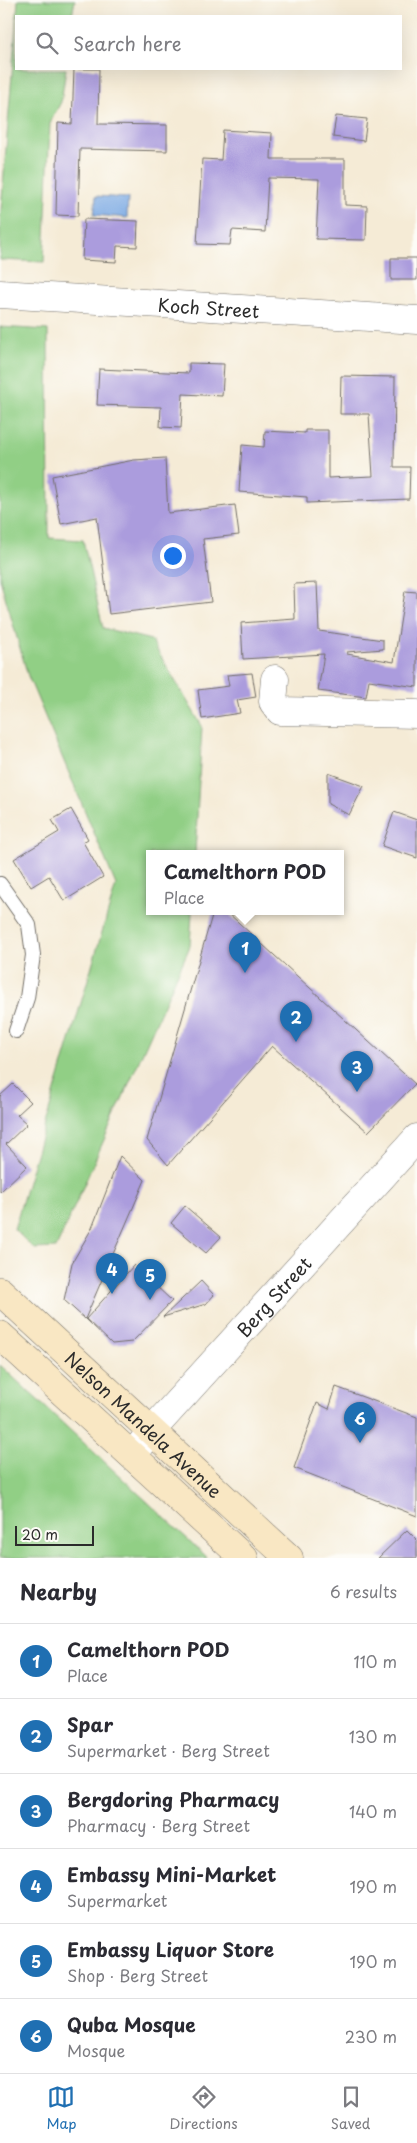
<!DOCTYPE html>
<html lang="en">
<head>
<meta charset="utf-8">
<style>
	:root { --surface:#fff; --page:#f2f2f3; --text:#2b2b33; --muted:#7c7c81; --line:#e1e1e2; --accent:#1f6fb2 }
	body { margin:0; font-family:"Playpen Sans",sans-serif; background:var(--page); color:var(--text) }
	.scale { position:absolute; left:15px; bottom:12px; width:79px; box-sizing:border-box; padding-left:5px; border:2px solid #2b2b2b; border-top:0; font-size:14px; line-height:18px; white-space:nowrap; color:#2b2b2b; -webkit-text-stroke:4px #fdfcf7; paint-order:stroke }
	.you { position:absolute; left:172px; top:555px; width:18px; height:18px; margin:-12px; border:4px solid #fff; border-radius:50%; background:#1a73e8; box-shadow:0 0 0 8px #1a73e833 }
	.badge { display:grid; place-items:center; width:32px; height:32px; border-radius:50%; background:var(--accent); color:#fff; font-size:16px; font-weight:700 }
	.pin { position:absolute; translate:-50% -41px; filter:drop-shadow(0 1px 2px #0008) }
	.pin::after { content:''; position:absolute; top:26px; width:18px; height:15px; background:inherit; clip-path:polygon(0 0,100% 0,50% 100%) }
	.popup { position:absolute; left:146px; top:850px; width:198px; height:65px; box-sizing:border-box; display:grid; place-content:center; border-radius:0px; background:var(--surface); filter:drop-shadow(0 1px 4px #0005); font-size:16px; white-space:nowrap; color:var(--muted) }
	.popup b { font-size:19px; color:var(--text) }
	.popup::after { content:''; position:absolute; left:50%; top:100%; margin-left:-10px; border:10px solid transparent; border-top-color:var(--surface) }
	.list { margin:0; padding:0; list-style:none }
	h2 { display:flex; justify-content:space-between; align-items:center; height:65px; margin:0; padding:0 20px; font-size:21px }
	h2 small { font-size:16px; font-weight:400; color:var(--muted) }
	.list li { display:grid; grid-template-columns:32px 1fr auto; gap:15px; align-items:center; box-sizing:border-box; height:75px; padding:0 20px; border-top:1px solid var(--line) }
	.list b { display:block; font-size:19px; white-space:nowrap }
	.list p { margin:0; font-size:16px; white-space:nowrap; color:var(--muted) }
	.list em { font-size:16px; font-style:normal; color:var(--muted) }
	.icon { flex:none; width:28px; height:28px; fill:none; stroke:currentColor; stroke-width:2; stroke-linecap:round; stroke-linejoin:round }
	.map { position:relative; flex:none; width:417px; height:1558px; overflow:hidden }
	.search { position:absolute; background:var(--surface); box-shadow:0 5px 20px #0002; left:15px; right:15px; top:15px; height:55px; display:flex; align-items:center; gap:12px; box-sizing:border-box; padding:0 18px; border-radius:0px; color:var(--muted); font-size:19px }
	.sheet { height:515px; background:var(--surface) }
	nav { display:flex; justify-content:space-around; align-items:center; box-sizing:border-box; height:70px; border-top:1px solid var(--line); background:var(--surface); font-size:14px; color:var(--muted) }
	nav a { display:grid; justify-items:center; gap:2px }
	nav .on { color:var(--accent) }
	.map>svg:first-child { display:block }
	.green { fill:#91cf85; stroke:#5e7d58 }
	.water { fill:#79a8e3; stroke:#526a87 }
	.building { fill:#ab9cdd }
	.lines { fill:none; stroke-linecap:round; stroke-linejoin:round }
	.service-casing { stroke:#726e67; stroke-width:16 }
	.minor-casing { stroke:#726e67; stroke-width:29 }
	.tertiary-casing { stroke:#726e67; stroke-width:29 }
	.secondary-casing { stroke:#726e67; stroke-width:29 }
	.service { stroke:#fff; stroke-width:14 }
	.minor { stroke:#fff; stroke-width:28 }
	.tertiary { stroke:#fff; stroke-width:28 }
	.secondary { stroke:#f9e7c3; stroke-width:28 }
	.labels { text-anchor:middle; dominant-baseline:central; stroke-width:5; stroke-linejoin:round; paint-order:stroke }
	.street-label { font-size:18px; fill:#2b2b2b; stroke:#fdfcf7 }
</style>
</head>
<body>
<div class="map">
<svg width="417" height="1558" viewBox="0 0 417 1558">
	<rect width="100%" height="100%" fill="#fdfcf7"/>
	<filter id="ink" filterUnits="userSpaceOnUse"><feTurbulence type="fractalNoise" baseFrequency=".02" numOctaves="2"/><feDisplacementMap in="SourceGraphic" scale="10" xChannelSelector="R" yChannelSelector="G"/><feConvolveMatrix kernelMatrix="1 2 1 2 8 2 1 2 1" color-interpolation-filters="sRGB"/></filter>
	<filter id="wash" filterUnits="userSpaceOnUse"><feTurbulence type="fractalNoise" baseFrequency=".0096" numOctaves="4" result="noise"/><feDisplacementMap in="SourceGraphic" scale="20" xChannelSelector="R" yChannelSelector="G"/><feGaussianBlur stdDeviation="1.12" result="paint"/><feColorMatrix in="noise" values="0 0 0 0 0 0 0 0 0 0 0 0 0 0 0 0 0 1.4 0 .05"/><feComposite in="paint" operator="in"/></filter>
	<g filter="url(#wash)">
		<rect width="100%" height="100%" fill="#f5ebd6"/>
		<path class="green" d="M18 0H75L72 16H16V69H66L61 102 50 123 44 262 0 260V222Z
			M0 327 48 330 49 538 83 540 103 628 151 640 202 726 195 854H150V912H192L190 946 56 1248 34 1249 14 1229 116 885 28 676 0 579Z
			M0 1365 208 1558H0Z"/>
		<path class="water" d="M96 196 128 198 127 218 94 215Z"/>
		<g id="blocks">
			<path class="building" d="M74 69H99L98 124 167 125V151L80 149 78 216 56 215 58 123 72 124Z
				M336 116 367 119 364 141 333 137Z
				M223 130 272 133 271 159H345V205L367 206 366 240 316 239 319 179 268 178 265 232 232 230 230 245 197 244 202 159 221 160Z
				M84 219 138 221 137 247 117 246 116 262 82 260Z
				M391 258H417V280H391Z
				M189 363 224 364 222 396 183 394 181 428 160 427 161 407 97 405 99 369 189 373Z
				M341 376 395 377 394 467H410L409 499 307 503V497L239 492 242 445 264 447 265 431 305 433V430H328V478L373 476 369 414H340Z
				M165 458 168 513 235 505 239 535 203 539 211 602 109 614 97 517 61 524 52 476 134 460Z
				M317 583 319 631 383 640V649L347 652V654L394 662 405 591 417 592V687L369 680 366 697 318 691 324 654 243 659 241 623 295 619 294 584Z
				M252 673 256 697 237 700 240 713 202 719 198 690 229 686 227 675Z
				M328 773 364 786 349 815 328 804Z
				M71 809 88 839 83 842 103 877 64 901 49 876 31 887 14 859 59 832 52 820Z
				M394 812 417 820V858L382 846Z
				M213 912H227L415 1084 368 1132 272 1046 168 1165 147 1140Z
				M13 1084 31 1102 17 1115 27 1124 6 1144 27 1166 0 1192V1096Z
				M120 1156 145 1180 85 1319 64 1300 72 1263 92 1228Z
				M185 1206 221 1237 206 1253 171 1223Z
				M134 1265 172 1301 132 1342 112 1344 86 1319Z
				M201 1281 214 1295 206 1304 163 1317Z
				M336 1387 417 1417V1516L294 1468 317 1403 329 1409Z
				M407 1530 417 1540V1558H378Z"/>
		</g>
	</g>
	<g filter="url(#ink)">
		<use href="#blocks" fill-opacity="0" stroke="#726e67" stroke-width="1"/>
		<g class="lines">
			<g class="service-casing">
				<path id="service" d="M0 884 29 925 33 955 27 998 16 1031"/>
			</g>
			<g class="minor-casing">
				<g id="minor">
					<path id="s1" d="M0 294 417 320"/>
					<path d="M275 679 273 702 280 711 417 714"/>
				</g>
			</g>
			<g class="tertiary-casing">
				<g id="tertiary">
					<path id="s2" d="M133 1455 152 1430 417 1138"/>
				</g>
			</g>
			<g class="secondary-casing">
				<g id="secondary">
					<path id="s3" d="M0 1291 289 1558"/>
					<path d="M0 1335 244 1558"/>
				</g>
			</g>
			<use href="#service" class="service"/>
			<use href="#minor" class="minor"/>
			<use href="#tertiary" class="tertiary"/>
			<use href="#secondary" class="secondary"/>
		</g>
	</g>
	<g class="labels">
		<g class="street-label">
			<text stroke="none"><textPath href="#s1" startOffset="209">Koch Street</textPath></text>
			<text stroke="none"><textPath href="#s2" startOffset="212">Berg Street</textPath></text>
			<text stroke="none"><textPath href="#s3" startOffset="196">Nelson Mandela Avenue</textPath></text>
		</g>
	</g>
</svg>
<div class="scale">20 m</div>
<div class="you"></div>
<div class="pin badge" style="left:245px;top:973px">1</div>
<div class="popup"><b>Camelthorn POD</b>Place</div>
<div class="pin badge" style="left:296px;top:1042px">2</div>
<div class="pin badge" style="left:357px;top:1092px">3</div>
<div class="pin badge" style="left:112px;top:1294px">4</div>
<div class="pin badge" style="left:150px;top:1300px">5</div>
<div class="pin badge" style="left:360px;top:1443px">6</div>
<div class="search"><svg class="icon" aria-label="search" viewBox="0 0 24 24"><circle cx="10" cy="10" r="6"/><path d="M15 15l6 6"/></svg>Search here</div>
</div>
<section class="sheet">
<h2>Nearby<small>6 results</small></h2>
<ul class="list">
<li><span class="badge">1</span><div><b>Camelthorn POD</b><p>Place</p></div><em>110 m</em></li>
<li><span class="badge">2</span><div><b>Spar</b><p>Supermarket · Berg Street</p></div><em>130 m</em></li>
<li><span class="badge">3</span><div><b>Bergdoring Pharmacy</b><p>Pharmacy · Berg Street</p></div><em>140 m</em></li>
<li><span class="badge">4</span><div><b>Embassy Mini-Market</b><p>Supermarket</p></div><em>190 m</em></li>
<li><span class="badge">5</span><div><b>Embassy Liquor Store</b><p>Shop · Berg Street</p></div><em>190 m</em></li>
<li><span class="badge">6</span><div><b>Quba Mosque</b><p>Mosque</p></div><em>230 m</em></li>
</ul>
</section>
<nav>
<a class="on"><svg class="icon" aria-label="map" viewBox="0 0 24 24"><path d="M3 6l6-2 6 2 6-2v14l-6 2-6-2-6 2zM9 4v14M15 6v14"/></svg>Map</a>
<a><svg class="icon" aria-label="directions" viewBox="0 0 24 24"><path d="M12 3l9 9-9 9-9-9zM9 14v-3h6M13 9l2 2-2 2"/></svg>Directions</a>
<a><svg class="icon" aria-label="saved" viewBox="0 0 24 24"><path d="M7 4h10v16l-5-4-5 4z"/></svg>Saved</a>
</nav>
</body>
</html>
